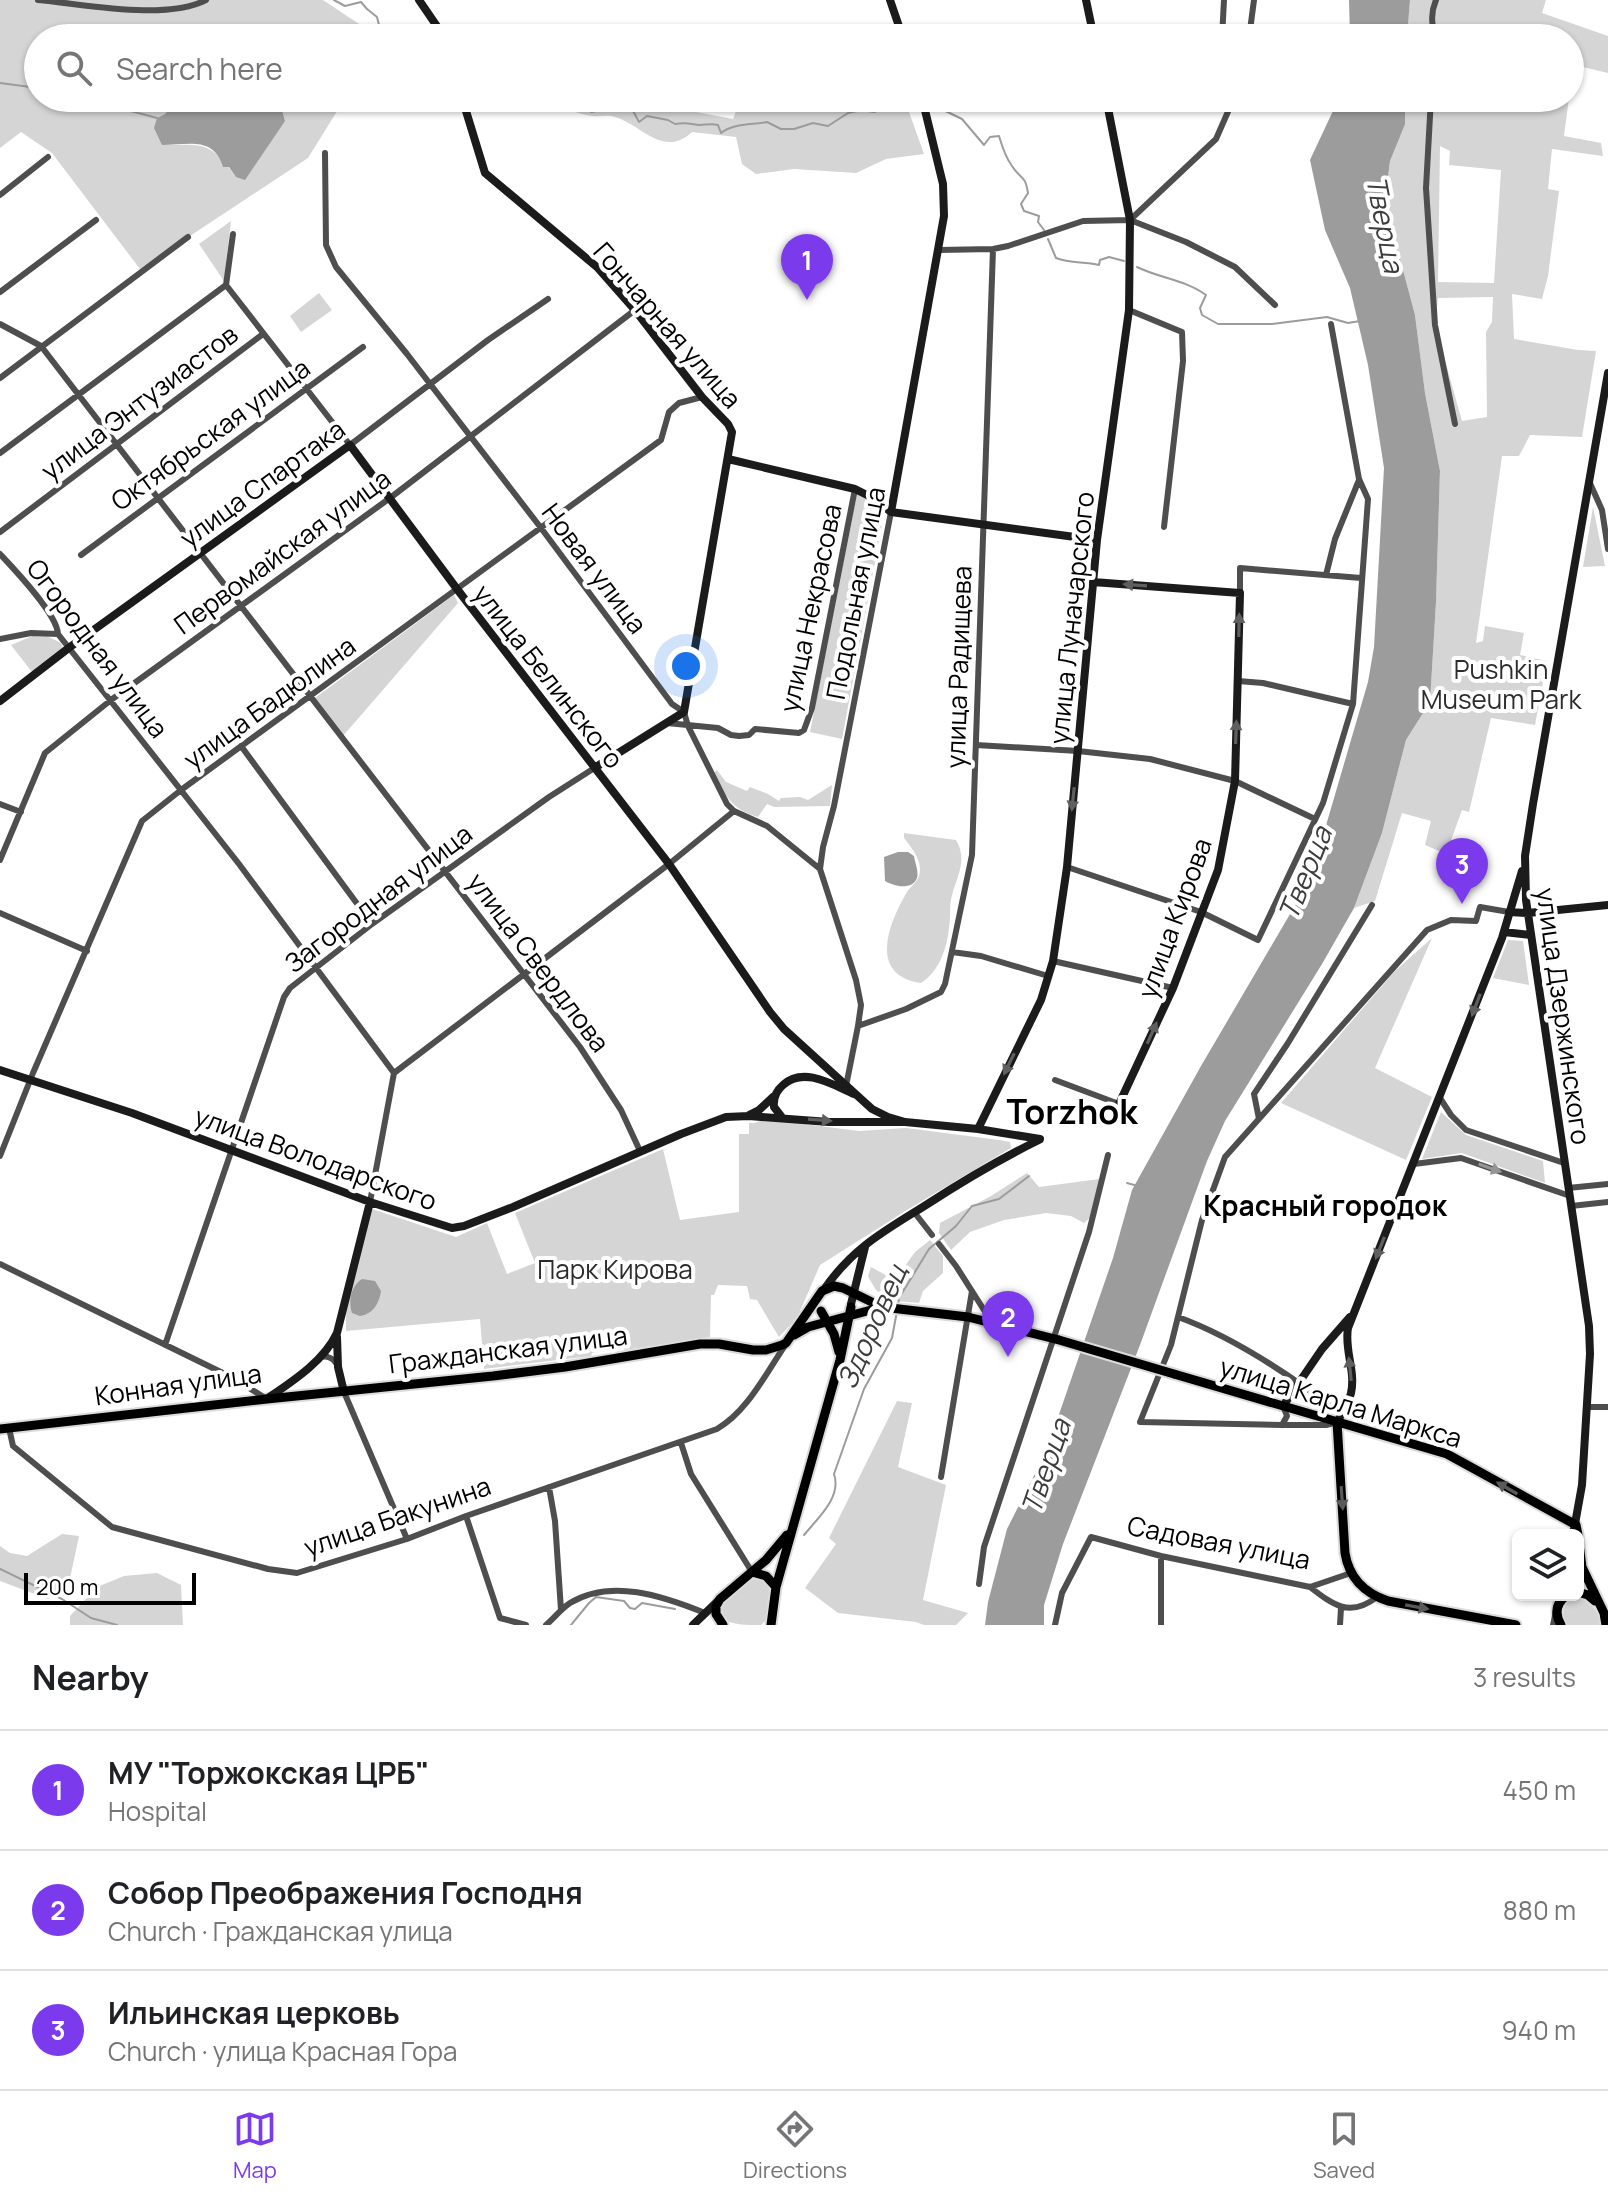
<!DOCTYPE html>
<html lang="en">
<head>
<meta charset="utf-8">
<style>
	:root { --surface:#fff; --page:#f2f2f2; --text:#202124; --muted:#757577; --line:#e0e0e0; --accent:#7c3aed }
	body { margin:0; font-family:Manrope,sans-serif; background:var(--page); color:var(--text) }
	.controls { position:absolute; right:24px; bottom:24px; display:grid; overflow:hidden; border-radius:12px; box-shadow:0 2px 6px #0004 }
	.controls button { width:72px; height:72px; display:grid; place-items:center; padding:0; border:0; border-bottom:2px solid var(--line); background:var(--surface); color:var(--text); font:40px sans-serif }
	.scale { position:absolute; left:24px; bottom:20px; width:172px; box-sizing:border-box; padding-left:8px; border:4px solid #000; border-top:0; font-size:22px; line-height:28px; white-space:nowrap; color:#000; -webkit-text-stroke:6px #fff; paint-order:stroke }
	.you { position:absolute; left:686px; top:666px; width:28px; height:28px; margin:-20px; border:6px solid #fff; border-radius:50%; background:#1a73e8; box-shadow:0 0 0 12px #1a73e833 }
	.badge { display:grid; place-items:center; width:52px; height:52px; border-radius:50%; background:var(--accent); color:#fff; font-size:26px; font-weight:700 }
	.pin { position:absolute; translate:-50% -66px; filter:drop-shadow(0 2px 4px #0008) }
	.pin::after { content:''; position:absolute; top:42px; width:28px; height:24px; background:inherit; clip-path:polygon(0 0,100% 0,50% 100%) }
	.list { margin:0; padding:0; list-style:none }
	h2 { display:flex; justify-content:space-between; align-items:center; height:104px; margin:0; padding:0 32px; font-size:34px }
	h2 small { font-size:26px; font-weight:400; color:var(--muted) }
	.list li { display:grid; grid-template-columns:52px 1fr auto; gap:24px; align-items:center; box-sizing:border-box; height:120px; padding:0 32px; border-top:2px solid var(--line) }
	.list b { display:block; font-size:30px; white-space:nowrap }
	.list p { margin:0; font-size:26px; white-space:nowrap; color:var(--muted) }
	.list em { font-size:26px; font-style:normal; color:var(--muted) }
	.icon { flex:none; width:44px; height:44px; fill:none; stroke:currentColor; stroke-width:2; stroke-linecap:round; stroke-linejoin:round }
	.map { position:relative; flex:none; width:1608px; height:1625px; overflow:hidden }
	.search { position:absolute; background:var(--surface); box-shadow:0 2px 6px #0004; left:24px; right:24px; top:24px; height:88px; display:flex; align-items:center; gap:20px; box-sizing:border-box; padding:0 28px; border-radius:44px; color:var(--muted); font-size:30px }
	.sheet { height:464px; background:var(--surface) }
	nav { display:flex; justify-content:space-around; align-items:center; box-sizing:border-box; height:112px; border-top:2px solid var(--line); background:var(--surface); font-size:22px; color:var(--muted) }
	nav a { display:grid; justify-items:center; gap:4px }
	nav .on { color:var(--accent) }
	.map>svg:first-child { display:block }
	.green { fill:#d5d5d5; fill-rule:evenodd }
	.water { fill:#9c9c9c }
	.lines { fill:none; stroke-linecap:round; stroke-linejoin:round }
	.stream { stroke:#9c9c9c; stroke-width:2 }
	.primary-casing { stroke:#dbdbdb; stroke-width:13 }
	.street { stroke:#4e4e4e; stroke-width:6 }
	.secondary { stroke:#1b1b1b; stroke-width:8 }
	.primary { stroke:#000; stroke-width:9 }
	.primary-bridge-casing { stroke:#dbdbdb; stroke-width:13; stroke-linecap:butt }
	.primary-bridge { stroke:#000; stroke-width:9 }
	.oneway { fill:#5f5f5f }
	.oneway2 { fill:#959595 }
	.oneway3 { fill:#595959 }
	.labels { text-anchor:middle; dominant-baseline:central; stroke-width:8; stroke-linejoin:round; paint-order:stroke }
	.street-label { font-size:26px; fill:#000; stroke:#fff }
	.park-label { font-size:26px; fill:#2c2c2c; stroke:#fff }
	.water-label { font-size:28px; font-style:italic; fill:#3d3d3d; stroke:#fff }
	.neighbourhood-label { font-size:28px; font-weight:bold; fill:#000; stroke:#fff }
	.district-label { font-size:34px; font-weight:bold; fill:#000; stroke:#fff }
</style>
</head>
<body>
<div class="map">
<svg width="1608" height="1625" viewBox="0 0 1608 1625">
	<rect width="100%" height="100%" fill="#fff"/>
	<path class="green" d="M0 0H323L380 38H38V98H179L165 114 157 118 162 145C204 145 209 140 236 177L281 107 271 98H353L344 100 308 158 140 269 52 153 21 132 0 148Z
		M1410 0H1546L1542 13 1608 36V73L1570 64V38H1407Z
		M553 98H636L649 100 651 98H690L688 101 691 111 733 119 738 106 795 112 823 105 836 108 855 98H904L924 154 886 159 856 173 794 169 756 174 742 164 736 137 692 132C662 160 639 121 611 116 605 115 598 117 592 116 577 114 563 107 549 102Z
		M1402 98H1569L1564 136 1601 143 1603 156 1552 149 1548 189 1559 191 1548 276 1542 299 1512 294 1514 339 1578 350 1596 351 1582 437 1530 435 1519 456H1502L1476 643 1483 641 1485 626 1524 633 1520 655 1547 661 1535 725 1491 718 1469 812 1462 810 1446 854 1425 845 1431 821 1402 813 1375 901 1354 908 1382 833 1406 740 1430 702 1436 602 1440 471 1425 393 1415 315 1395 240 1386 193 1390 161 1404 124 1405 111ZM1440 146 1450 151 1449 165 1501 170 1494 283 1438 282ZM1493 297 1492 322 1486 332 1487 417 1462 421 1435 325 1438 298Z
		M231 221 224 281 199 244Z
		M319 293 332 310 301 332 290 316Z
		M857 494 885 508 842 739 810 732Z
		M1593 507 1605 566 1583 567Z
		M454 595 458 603 343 736 315 698Z
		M35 635H45L61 643 64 650 32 672 11 645Z
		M717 770 726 782 747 791 750 787 768 794 779 801 781 798 800 797 808 800 832 785 830 806 774 807 767 804 758 817C731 809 726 796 713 773Z
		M904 833 956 840C968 860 957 876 952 895 949 906 951 917 949 928 947 948 939 972 921 983 868 975 888 924 907 892 912 884 919 882 920 871 921 859 911 847 904 838Z
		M1432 938 1375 1068 1432 1097 1406 1160 1281 1103 1395 971Z
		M1508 940 1523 941 1529 985 1493 978Z
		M1441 1112 1466 1135 1543 1161 1545 1183 1462 1153 1422 1159Z
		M764 1119 859 1131 906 1128 999 1140 1010 1142 1011 1148 907 1210 820 1265 797 1318 779 1337 757 1300 750 1299 747 1286 718 1285 714 1295H711L710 1337 625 1350 623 1348 592 1353 591 1356 484 1369 480 1319 346 1331V1306L372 1209 456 1237 487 1223 507 1274 535 1263 515 1213 663 1149 680 1220 739 1212V1134H749V1123H755Z
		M1027 1173 1039 1187 1100 1179 1092 1216 1084 1223 1071 1216 1046 1213 1004 1220 970 1232 951 1250 939 1233 940 1223 991 1196Z
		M930 1240 943 1256V1273L923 1291 919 1303C890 1300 882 1304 868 1276L871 1267 895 1280 915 1252Z
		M897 1401 912 1403 898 1467 946 1485 923 1600 968 1613 956 1625H924L916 1622 838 1613 805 1588 836 1544 829 1538Z
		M62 1534 79 1536 69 1583 48 1599 0 1581V1546L10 1553 27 1556Z
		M157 1573 181 1585 183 1625H70V1616L97 1587 124 1576Z
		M755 1577H763L770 1587 766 1620 761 1625C747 1625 731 1625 720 1618L721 1604 745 1582Z
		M1575 1598C1589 1599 1600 1611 1600 1625H1567C1560 1614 1563 1603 1575 1598Z"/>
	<path class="water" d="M1349 0H1410L1407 38H1350Z
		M179 98H231L251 104 257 100 271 98 281 107 285 121 245 180 236 177 229 167H223C214 136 188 145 162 145L154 128 157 118 165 114Z
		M1339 98H1402L1405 111V124L1390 161 1386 193 1395 240 1415 315 1425 393 1440 471 1436 602 1430 702 1406 740 1382 833 1354 908 1322 964 1225 1121 1207 1161 1140 1345 1063 1544 1044 1605V1625H985L988 1602 1007 1529 1046 1452 1113 1258 1132 1190 1201 1066 1310 880 1368 682 1374 647 1384 468 1368 365 1350 288 1325 230 1310 160Z
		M898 852H908L914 856C915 863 919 872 917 878 912 891 893 886 885 881L884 857Z
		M362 1279 375 1281 381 1291C379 1304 373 1314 360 1316L352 1313C348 1301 351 1286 362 1279Z"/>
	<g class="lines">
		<path class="stream" d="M334 0 345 6 361 2 367 9 377 17 380 29 398 31 408 28 409 34 413 38
			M0 83 38 88
			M82 98 157 118
			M558 98 563 104 583 102 591 112 622 106 632 109 639 122 647 116 668 120 675 124C688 122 689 124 700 125 706 125 710 123 718 125L721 133C733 123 753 125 767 122L781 129H794L813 123 828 126 848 113 862 110 874 112 887 107 908 102
			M933 105 962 119 984 145 990 137 999 136C1002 146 1005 157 1012 166 1021 180 1025 174 1028 193L1021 204 1024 211 1039 216 1038 222 1044 230
			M1048 239 1056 258C1071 264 1084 261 1099 265L1100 260 1109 257 1124 261
			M1137 267C1159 278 1186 280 1206 295L1200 308 1202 315 1218 324H1272L1327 317 1348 323 1360 321
			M1127 1183 1138 1186
			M898 1305 899 1298 929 1249 956 1226 972 1206 999 1199 1029 1176
			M804 1535C818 1518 842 1497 834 1474L864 1389 892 1338 897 1311
			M0 1569 62 1599 91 1618 117 1625
			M571 1625 589 1603 596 1597 624 1601 630 1608 635 1609 642 1603 675 1609"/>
		<g class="primary-casing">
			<path id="primary" d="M821 1311 834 1334 839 1352
				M794 1335 808 1327 882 1307
				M1174 1374 1447 1454 1576 1525 1578 1535
				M1337 1422 1345 1553C1349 1578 1364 1593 1388 1601L1516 1625
				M0 1429 267 1399 493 1376 565 1367 700 1344H719L753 1350H766L782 1345 786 1343 822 1291 834 1286 843 1288 882 1307 968 1317 1059 1340
				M1578 1536 1582 1567 1604 1613 1606 1625
				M752 1572 766 1576 776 1587
				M1578 1592 1588 1595 1595 1601
				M723 1625 716 1614V1606L720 1599 766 1560 787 1535
				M771 1625 776 1587 840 1360 851 1307
				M1561 1625C1554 1613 1556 1603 1567 1595"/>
		</g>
		<path class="street" d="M38 0C84 4 165 21 206 0
			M1222 38 1224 0
			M1249 38 1254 0
			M1435 38C1432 24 1430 14 1436 0
			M1431 98 1426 188 1435 325 1455 424
			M325 153 326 245 336 267 407 354 541 528 672 704 684 712 688 726 727 804 734 811 767 826 820 869
			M0 195 48 157
			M1130 220 1216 139 1234 98
			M939 250 993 249 1008 246 1083 221 1130 220 1186 242 1235 267 1275 305
			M226 285 350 445 488 340 548 299
			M0 292 96 220
			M1129 310 1182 332 1183 361 1164 527
			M0 324 41 346 580 1047 621 1110 640 1151
			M0 378 188 237
			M0 453 226 285 233 234
			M1589 481 1602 510 1608 549
			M0 532 263 334
			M0 554C15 570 57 614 58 634L239 864 394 1073
			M81 555 363 347
			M1326 575 1335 539 1359 480
			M1240 593V568L1361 578
			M0 639 31 633 58 634
			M1238 681 1263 683 1353 704
			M667 723 718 728 731 735 739 736 749 735 755 729 799 733 804 730 812 708 855 489
			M976 745 1078 751 1150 759 1235 781 1315 819
			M241 746 372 924
			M0 804 21 812
			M0 860 45 753 111 700 390 498 635 310
			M1067 867 1201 912 1258 940 1323 803 1353 704 1368 499 1359 479 1331 324
			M0 913 87 951
			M952 952 981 956 1048 976
			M1053 961 1173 988
			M858 1026 906 1009 941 992 945 984 972 855 993 249
			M1055 1080 1119 1104
			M846 1086 858 1026 861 1005 856 980 820 869 823 847 834 806 891 512
			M1440 1098 1451 1115 1466 1130 1564 1163
			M1259 1119 1254 1094 1288 1043 1372 905
			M0 1156 33 1073 142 821 181 790 646 451 661 440 669 412 679 403 702 397
			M1414 1164 1461 1158 1570 1196
			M1568 1188 1608 1184
			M370 1202 394 1073 669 864 734 811
			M1571 1206 1608 1202
			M914 1212 932 1235
			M939 1244 956 1266 991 1321
			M0 1264 229 1376 267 1399
			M1178 1317C1236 1338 1293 1377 1341 1414
			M165 1345 284 997 290 988 372 924 549 797 596 767
			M320 1357C328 1355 335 1359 338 1367
			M344 1392 407 1539
			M1587 1407H1608
			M1334 1423 1326 1425H1282L1140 1422 1171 1345 1202 1220 1225 1157 1427 930 1451 920 1476 921 1480 907 1509 912
			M1282 1425 1287 1416 1283 1406
			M9 1428 13 1446 112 1527 268 1569 297 1573 407 1539 466 1516 717 1429C748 1411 766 1373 786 1344
			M681 1443 691 1474 752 1572
			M941 1477 972 1291
			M549 1487 555 1521 561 1610
			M466 1516 500 1618 526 1625
			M979 1584 984 1547 1089 1232 1108 1155
			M1310 1587C1333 1605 1350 1618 1377 1597
			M546 1625C554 1618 561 1609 570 1603 611 1578 663 1596 705 1613
			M1055 1625 1062 1593 1091 1537 1161 1556 1310 1587 1351 1573
			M1161 1625V1556
			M1340 1625 1341 1608
			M1553 1625 1556 1612"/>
		<path class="secondary" d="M419 0 445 38
			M890 0 903 38
			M1086 0 1094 38
			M462 98 485 173 598 268 635 310 702 397 728 424 732 432 684 712 596 767
			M728 459 855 489 873 498 891 512 1097 540
			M891 512 944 216 943 184 922 98
			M1093 582 1240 593 1235 781 1218 870 1173 988 1119 1104
			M0 701 70 647 350 445 457 589 669 864 770 1012 784 1029 872 1109 888 1117 905 1122
			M1509 912 1528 913 1608 905
			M1504 932 1531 935
			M0 1070 132 1113 370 1202 452 1228 464 1226 513 1207 681 1134 726 1117 749 1116 829 1122H905L978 1129 1040 1139
			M749 1115 759 1110 773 1097
			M781 1116 774 1107C773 1098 776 1091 783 1085 804 1066 833 1085 854 1094
			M978 1129 1041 1000 1053 961 1067 867 1097 540 1129 310 1130 220 1106 98
			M823 1291C851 1249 884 1231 926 1205 963 1181 1000 1159 1039 1140
			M851 1304 865 1247
			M337 1337 338 1367 344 1392
			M268 1398C293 1381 324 1361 337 1333L370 1202
			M1283 1406 1322 1349 1350 1317
			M1337 1422C1342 1413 1349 1403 1351 1393 1356 1371 1344 1350 1348 1328L1502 938 1522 871
			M1573 1535 1582 1485 1590 1354 1589 1326 1526 900 1525 856 1533 804 1608 373
			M693 1625 719 1600"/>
		<use href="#primary" class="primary"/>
		<g class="primary-bridge-casing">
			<path id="primary-bridge" d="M1059 1340 1174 1374"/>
		</g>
		<use href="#primary-bridge" class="primary-bridge"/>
	</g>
	<defs><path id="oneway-solid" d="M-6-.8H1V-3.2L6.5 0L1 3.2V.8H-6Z" transform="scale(2)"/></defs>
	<g class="oneway">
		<use href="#oneway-solid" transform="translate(1135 585) rotate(-176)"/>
		<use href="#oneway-solid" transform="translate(1239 625) rotate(-89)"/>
		<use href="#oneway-solid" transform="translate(1236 732) rotate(-88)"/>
		<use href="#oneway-solid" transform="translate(1073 799) rotate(96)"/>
		<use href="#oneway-solid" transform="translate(1476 1005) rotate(111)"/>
		<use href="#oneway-solid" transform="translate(1152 1033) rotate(-66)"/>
		<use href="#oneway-solid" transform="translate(1009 1064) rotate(116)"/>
		<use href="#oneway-solid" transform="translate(820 1120) rotate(4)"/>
		<use href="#oneway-solid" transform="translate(1380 1248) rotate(112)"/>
		<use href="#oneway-solid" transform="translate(1350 1369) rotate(-96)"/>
	</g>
	<use class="oneway2" href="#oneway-solid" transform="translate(1490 1168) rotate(19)"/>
	<g class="oneway3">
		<use href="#oneway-solid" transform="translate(1507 1488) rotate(-150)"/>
		<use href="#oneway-solid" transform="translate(1342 1498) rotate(86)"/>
		<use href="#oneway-solid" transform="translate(1417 1607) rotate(10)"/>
	</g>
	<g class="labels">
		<g class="street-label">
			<text transform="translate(668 325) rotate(49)">Гончарная улица</text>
			<text transform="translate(139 402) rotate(-37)">улица Энтузиастов</text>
			<text transform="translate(210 434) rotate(-36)">Октябрьская улица</text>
			<text transform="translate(262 483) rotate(-36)">улица Спартака</text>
			<text transform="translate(282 551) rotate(-36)">Первомайская улица</text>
			<text transform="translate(595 568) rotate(53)">Новая улица</text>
			<text transform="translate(855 593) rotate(-79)">Подольная улица</text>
			<text transform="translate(810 608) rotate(-78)">улица Некрасова</text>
			<text transform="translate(1071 618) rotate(-84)">улица Луначарского</text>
			<text transform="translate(98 648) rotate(53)">Огородная улица</text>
			<text transform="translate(958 667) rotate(-88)">улица Радищева</text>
			<text transform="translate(549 676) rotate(52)">улица Белинского</text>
			<text transform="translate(269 702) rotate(-36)">улица Бадюлина</text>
			<text transform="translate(378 898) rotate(-37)">Загородная улица</text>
			<text transform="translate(1174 918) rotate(-70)">улица Кирова</text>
			<text transform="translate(539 962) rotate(53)">улица Свердлова</text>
			<text transform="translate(1564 1016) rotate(82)">улица Дзержинского</text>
			<text transform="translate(316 1158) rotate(20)">улица Володарского</text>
			<text transform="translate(508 1349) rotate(-7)">Гражданская улица</text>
			<text transform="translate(178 1384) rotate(-8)">Конная улица</text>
			<text transform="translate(1341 1402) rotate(17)">улица Карла Маркса</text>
			<text transform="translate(397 1516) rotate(-19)">улица Бакунина</text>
			<text transform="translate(1219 1542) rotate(11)">Садовая улица</text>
		</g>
		<g class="park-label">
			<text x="1501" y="669">Pushkin<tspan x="1501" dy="30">Museum Park</tspan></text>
			<text x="615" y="1269">Парк Кирова</text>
		</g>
		<g class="water-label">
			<text transform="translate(1386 224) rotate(79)">Тверца</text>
			<text transform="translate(1304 873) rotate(-68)">Тверца</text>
			<text transform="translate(871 1326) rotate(-66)">Здоровец</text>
			<text transform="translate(1045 1466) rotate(-71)">Тверца</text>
		</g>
		<g class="neighbourhood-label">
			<text x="1325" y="1205">Красный городок</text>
		</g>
		<g class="district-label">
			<text x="1072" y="1111">Torzhok</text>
		</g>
	</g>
</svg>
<div class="controls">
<button><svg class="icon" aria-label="layers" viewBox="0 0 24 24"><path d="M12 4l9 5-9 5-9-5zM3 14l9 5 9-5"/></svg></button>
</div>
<div class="scale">200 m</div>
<div class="you"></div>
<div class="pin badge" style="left:807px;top:300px">1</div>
<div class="pin badge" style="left:1008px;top:1357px">2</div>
<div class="pin badge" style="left:1462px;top:904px">3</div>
<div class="search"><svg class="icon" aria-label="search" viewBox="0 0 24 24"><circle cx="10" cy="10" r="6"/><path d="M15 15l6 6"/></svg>Search here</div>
</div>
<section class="sheet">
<h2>Nearby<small>3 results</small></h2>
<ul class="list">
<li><span class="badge">1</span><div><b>МУ &quot;Торжокская ЦРБ&quot;</b><p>Hospital</p></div><em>450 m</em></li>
<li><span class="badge">2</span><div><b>Собор Преображения Господня</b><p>Church · Гражданская улица</p></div><em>880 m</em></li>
<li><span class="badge">3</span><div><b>Ильинская церковь</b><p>Church · улица Красная Гора</p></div><em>940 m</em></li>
</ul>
</section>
<nav>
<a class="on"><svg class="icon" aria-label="map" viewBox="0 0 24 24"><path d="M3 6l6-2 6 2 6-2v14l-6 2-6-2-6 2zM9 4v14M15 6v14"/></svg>Map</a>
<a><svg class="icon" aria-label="directions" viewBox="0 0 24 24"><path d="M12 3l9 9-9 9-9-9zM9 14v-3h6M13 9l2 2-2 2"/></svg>Directions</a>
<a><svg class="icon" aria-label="saved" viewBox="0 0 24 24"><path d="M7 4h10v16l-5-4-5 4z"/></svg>Saved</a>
</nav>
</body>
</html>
